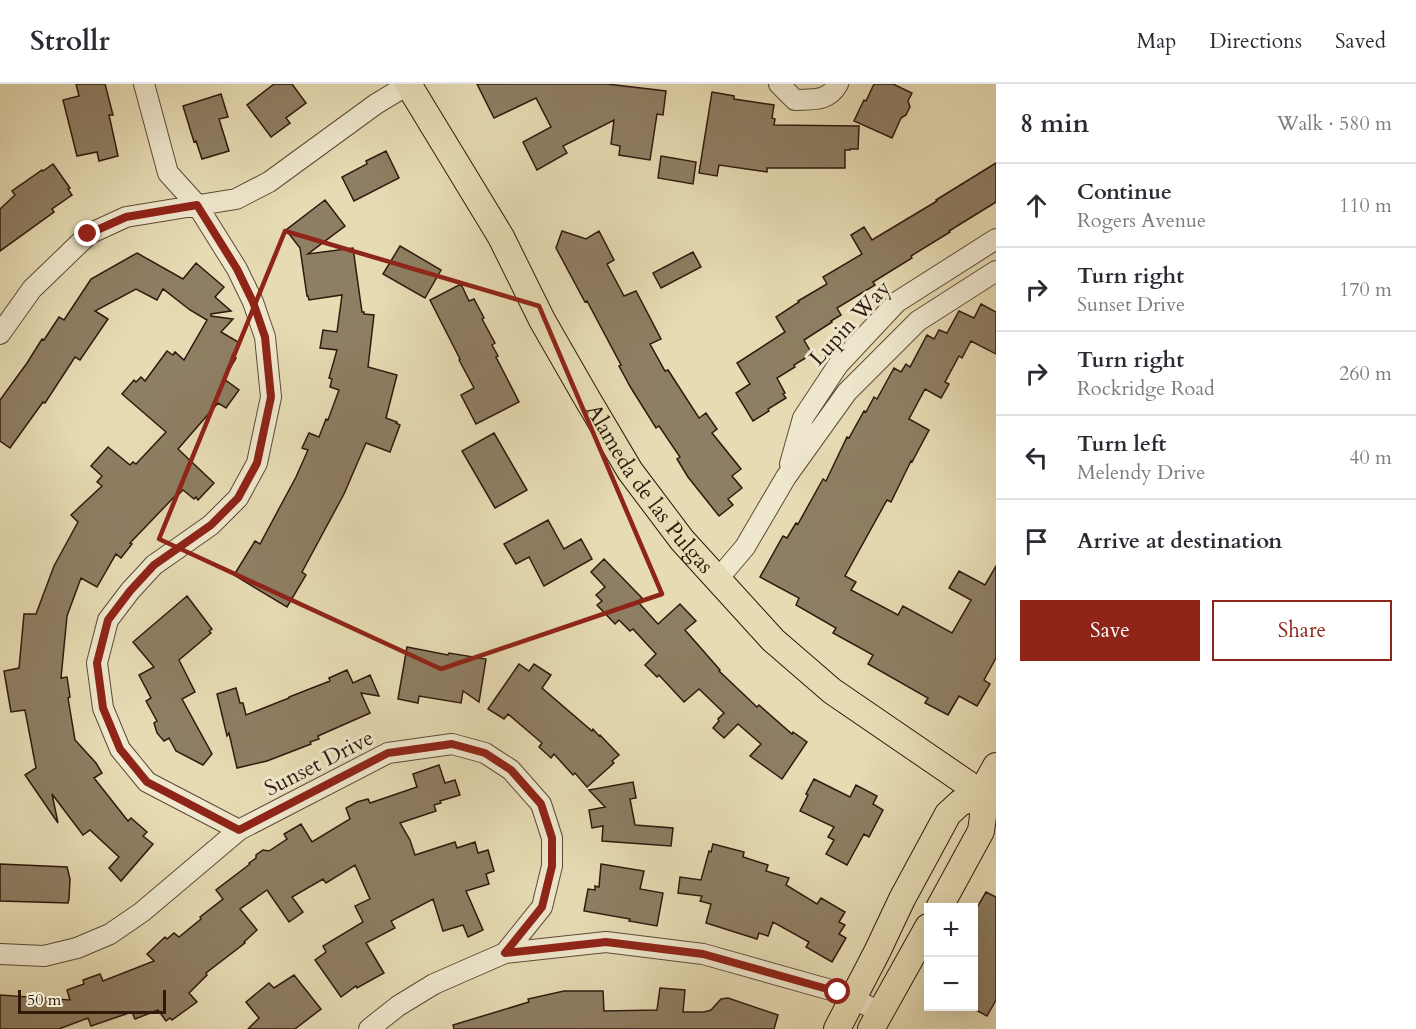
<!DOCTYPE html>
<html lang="en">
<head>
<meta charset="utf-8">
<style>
	:root { --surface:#fff; --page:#f2f2f3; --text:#2b2b33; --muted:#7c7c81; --line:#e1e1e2; --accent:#8f2418 }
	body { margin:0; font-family:Cardo,serif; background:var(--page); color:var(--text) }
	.controls { position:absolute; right:18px; bottom:18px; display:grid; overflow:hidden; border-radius:0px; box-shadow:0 6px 24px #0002 }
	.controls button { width:54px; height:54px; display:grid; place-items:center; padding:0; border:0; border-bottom:2px solid var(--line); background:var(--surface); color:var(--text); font:30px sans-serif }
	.scale { position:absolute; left:18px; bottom:15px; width:148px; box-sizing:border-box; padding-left:6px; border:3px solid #2f190d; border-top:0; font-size:16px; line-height:21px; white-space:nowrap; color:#2f190d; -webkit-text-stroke:4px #efe8ce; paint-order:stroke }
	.stop { position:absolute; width:18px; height:18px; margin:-14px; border:4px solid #8f2418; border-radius:50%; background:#fff }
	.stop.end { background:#8f2418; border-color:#fff; box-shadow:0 2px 6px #0008 }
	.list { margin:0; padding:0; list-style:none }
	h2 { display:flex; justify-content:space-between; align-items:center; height:78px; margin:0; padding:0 24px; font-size:26px }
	h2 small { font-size:20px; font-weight:400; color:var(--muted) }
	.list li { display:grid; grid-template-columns:39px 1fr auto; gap:18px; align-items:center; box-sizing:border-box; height:84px; padding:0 24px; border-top:2px solid var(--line) }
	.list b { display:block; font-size:22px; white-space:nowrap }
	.list p { margin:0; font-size:20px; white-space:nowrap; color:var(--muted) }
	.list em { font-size:20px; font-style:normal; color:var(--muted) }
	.actions { display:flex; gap:12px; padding:18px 24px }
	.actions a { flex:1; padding:14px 0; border:2px solid var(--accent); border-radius:0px; text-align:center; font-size:21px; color:var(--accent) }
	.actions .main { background:var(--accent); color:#fff }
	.icon { flex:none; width:33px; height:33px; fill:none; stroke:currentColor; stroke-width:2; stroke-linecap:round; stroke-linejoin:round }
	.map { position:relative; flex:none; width:996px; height:945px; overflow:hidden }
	header { display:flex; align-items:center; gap:36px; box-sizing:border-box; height:84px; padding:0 30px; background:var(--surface); border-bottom:2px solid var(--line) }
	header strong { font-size:28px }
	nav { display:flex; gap:33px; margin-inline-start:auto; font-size:21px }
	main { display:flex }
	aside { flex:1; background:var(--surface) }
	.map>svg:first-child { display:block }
	.building { fill:#8e7e63; stroke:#2f190d; stroke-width:1.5 }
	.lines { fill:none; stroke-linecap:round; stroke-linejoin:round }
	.minor-casing { stroke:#5d4a36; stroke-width:22 }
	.major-casing { stroke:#2f190d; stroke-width:28 }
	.minor { stroke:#efe8ce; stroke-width:20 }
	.major { stroke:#e6dbb3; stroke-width:26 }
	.route { stroke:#8f2418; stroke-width:8 }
	.marked { fill:none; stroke:#8f2418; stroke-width:4.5; stroke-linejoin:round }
	.labels { text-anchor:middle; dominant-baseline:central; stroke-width:6; stroke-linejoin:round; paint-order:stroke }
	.street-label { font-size:22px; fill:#2f190d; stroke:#efe8ce }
</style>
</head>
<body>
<header>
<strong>Strollr</strong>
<nav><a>Map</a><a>Directions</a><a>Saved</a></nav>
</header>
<main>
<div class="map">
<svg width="996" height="945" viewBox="0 0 996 945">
	<rect width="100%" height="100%" fill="#e6dbb3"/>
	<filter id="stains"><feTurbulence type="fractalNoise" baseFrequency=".00333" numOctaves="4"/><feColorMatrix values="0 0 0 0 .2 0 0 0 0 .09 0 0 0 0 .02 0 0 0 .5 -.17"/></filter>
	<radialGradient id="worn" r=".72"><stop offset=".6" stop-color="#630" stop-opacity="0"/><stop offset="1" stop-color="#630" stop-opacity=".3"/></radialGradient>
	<path class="building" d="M76 0H105L113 31H109L118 72 99 77 97 68 77 72 63 16 79 12Z
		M274 0H292L306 19 286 34 290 39 271 53 247 21Z
		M477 0H607L666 7 663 31 657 30 650 76 619 71 620 62 611 60 614 36 563 62 567 69 537 86 523 58 551 43 536 14 494 34Z
		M874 0H893L912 9 908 17 910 23 906 31 901 34 892 54 854 37 864 16 866 17Z
		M712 8 734 12V15L774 21 772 34 775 35 774 41 859 42 858 65H850V66H845V84H767V88L719 81 717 92 699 89Z
		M221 10 228 33 219 35 229 67 202 75 196 57 194 58 183 22Z
		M386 67 399 94 354 117 342 93 367 80 366 77Z
		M661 72 696 78 693 100 658 94Z
		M996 79V118L949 147 950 148 911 172 912 174 873 198 875 201 837 224 841 231 831 237 832 238 804 256 812 270 794 281 795 283 777 294 785 309 783 310 786 314 768 325 769 327 753 337 736 309 750 300 737 279 785 248 776 233 799 218 798 217 827 200 823 193 862 170 851 151 864 143 872 156 937 117 936 116Z
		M53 80 70 104 68 105 72 111 52 125 54 128 0 167V125L15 111 12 107 42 86 43 87Z
		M325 116 345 142 308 170 353 164 362 228H364V230L374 231 368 283 397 291 386 334 397 338 396 339 400 341 390 368 366 359 344 410 302 488 306 491 287 523 234 491 255 457 260 460 296 393 308 366 302 364 309 349 319 353 326 335 328 336 339 306 330 303 332 295 329 294 337 266 320 264 323 246 337 248 342 211 309 216 308 212H307L300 164 286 146Z
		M562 147 586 155 599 147 614 176 607 180 624 212 636 207 661 255 650 260 665 287 668 286 699 334 706 329 717 345 712 349 741 385 732 392 742 404 728 415 733 421 719 432 688 393 677 375 680 373 659 342 656 344 631 304 619 282 621 281 587 217 585 218 556 164Z
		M400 162 441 186 425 214 383 190Z
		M693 168 701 183 661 204 653 189Z
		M137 169 183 195 196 179 224 203 215 213 231 227 211 230V232L233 235 221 248 240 259 232 272 236 274 224 295 239 306 226 324 218 319 178 365 214 399 198 416 196 413 194 415 183 406 177 412 176 411 130 459 132 460 121 474 116 470 97 503 81 494 67 532 61 594 67 593 70 613 68 614 75 656 96 679 102 689 94 694 128 737 131 734 147 748 143 752 153 760 121 797 109 784 119 773 90 746 83 751 52 710 58 739 25 691 36 684 25 626 11 628 4 587 19 584 24 530H36L54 482 78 438 71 431 102 402 97 398 102 392 91 382 108 363 130 381 133 378 136 380 166 348 122 310 134 296 136 298 141 293 145 297 167 267 173 271 175 268 184 276 207 236 190 226 163 205 157 216 136 205 95 227 108 235 80 276 75 273 45 319 43 318 10 364 0 357V316L27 279 42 255 44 256 59 233 64 236 91 195Z
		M461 200 469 217 474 215 484 234 482 235 495 259 492 261 498 272 496 273 519 318 476 340 461 311 474 304 459 276 460 275 430 216Z
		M981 220 996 228V270L971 257 962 274 959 272 945 298 949 300 941 314 925 305 909 335 929 346 912 378 911 377 891 418 887 416 845 492 856 498 851 506 898 531 903 522 952 549 971 516 949 504 959 487 985 501 996 482V574L984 596 990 600 977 622 959 612 948 631 925 619 928 614 868 580 873 571 833 549 836 544 796 521 799 514 760 493 783 452 787 454 796 439 798 440 823 395 826 397 847 353 849 354 864 327 866 328 874 313 877 315 894 284 901 288 906 280 910 283 927 251 934 255 939 246 947 249 959 227 974 234Z
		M494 349 527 406 495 424 462 367Z
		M548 436 564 465 581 455 592 475 544 502 529 473 516 480 504 460Z
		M604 475 642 514 638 518 658 540 680 520 696 537 685 546 720 586 719 587 757 623 759 621 792 650 793 648 807 658 782 695 750 672 761 660 738 640 724 654 713 644 719 637 718 635 724 629 699 605 684 618 659 591 657 593 645 581 656 570 633 545 630 547 619 536 615 540 597 521 602 517 596 511 605 503 591 488Z
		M187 512 212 545 209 547 211 549 179 576 195 608 182 615 212 670 203 681 176 667 169 654 164 657 157 649 154 639 157 637 146 617 151 614 139 591 154 583 133 558Z
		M407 563 448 571 449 569 486 575 479 618 463 607 461 619 419 612 418 619 398 615Z
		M519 580 529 587 534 580 551 591 542 604 592 647 593 645 599 652 600 651 619 671 612 677 614 679 587 703 575 689 573 691 554 670 551 674 539 663 542 659 508 630 504 635 488 625Z
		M347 586 353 599 370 591 379 612 361 609 370 629 318 652 319 655 310 658 311 660 267 677 237 684 229 649 227 652 217 610 236 604 240 619H243L246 631 289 614V613L312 604 330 597 329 594Z
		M439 681 445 699 455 696 460 711 440 717 441 719 434 721 436 727 400 739 410 756 415 771 455 758 457 764 475 758 478 769 488 766 494 787 486 790 489 800 466 807 483 846 468 853 463 841 443 847 433 815 391 837 395 844 366 859 384 889 357 904 356 902 341 913 315 876 326 868 323 862 363 838 355 822 370 815 355 781 326 799 323 795 292 813 303 828 289 838 267 806 240 825 257 846 244 858 245 859 206 889 207 891 189 909 197 918 172 936 170 934 166 937 158 926 135 935 132 928 91 942 88 934 59 945H0V911L70 916 67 906 84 900 83 896 100 890 103 897 154 877 147 870 165 853 167 855 174 849 179 853 201 835 200 833 223 815 216 806 250 780 249 779 256 774V771L263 766 269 767 287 755 284 750 301 740 312 758 350 735 346 724 357 718 368 715 370 719 417 703 413 690Z
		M814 695 850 713 856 701 877 712 873 720 883 726 869 753 864 750 847 781 826 770 834 756 828 753 834 743 800 727 808 711 806 710Z
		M633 698 636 714 630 715 635 741 673 744 671 762 602 757 603 742 592 744 589 726 605 723 589 706Z
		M713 760 744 768 743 773 768 781 766 787 789 794 786 801 817 820 821 814 845 828 839 838 845 841 839 850 846 854 832 878 806 863 809 858 773 838 768 852 759 849 757 855 706 839 711 820 700 817 702 812 678 809 680 793 701 796 709 767 711 768Z
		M0 780 67 783 70 795 69 815 68 819 0 817Z
		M601 780 644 787 640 805 663 809 657 842 629 837 630 835 584 827 588 805 595 806V802L599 803Z
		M986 808 996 813V916L987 932 974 925V829Z
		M294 891 321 925 295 945H248L259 934 246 918 269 899 274 904Z
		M660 904 685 906 683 928H704L711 926 721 915 728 914 778 931 774 945H454L453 941 529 918 528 915 564 907H603L604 927 657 926Z"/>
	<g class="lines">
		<g class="minor-casing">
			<path id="minor" d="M144 0 168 89 197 121 237 185 253 218 265 253 271 313 257 379 238 414 211 441 154 481 130 507 108 536 97 579 103 624 120 665 147 698 239 746
				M779 0 795 16C813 15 828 18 838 0
				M0 250 32 205 89 150 126 133 236 115 269 98 376 20 409 0
				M790 380 803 334 838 281 897 218 996 155
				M717 496 745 463 786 393 847 308 918 237 996 187
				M505 869 606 858 703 870 838 908 881 928
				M0 870 44 872 77 864 110 850 142 828 239 746 388 669 452 660 485 669 511 686 541 720 552 754V782L542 823 505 869 434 900 398 922 369 945"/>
		</g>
		<g class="major-casing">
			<g id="major">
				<path id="s1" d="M408 0 501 153 542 236 585 311 630 387 682 456 773 556 832 607 981 709 996 717"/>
				<path d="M939 824 981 747 983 732 981 709"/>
				<path d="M837 945 877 868 902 815 948 730 960 719 981 709 996 682"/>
				<path d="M871 945 928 843"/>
			</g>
		</g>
		<use href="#minor" class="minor"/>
		<use href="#major" class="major"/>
	</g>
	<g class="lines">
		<path class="route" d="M88 150 126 133 197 121 237 185 253 218 265 253 271 313 257 379 238 414 211 441 154 481 130 507 108 536 97 579 103 624 120 665 147 698 239 746 388 669 452 660 485 669 511 686 541 720 552 754V782L542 823 505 869 606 858 703 870 838 908"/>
	</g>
	<path class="marked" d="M285 147 539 222 662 510 441 585 159 455Z"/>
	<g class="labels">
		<g class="street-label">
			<text transform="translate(850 239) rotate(-47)">Lupin Way</text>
			<text stroke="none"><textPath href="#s1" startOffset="472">Alameda de las Pulgas</textPath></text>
			<text transform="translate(319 679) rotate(-27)">Sunset Drive</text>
		</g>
	</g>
	<rect width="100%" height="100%" filter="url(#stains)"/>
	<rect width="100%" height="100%" fill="url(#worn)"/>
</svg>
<div class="controls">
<button>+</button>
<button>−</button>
</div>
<div class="scale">50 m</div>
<div class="stop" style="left:838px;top:908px"></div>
<div class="stop end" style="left:88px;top:150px"></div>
</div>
<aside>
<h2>8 min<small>Walk · 580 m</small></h2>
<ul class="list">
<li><svg class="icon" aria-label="ahead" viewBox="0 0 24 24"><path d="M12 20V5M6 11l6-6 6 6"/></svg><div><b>Continue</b><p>Rogers Avenue</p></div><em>110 m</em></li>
<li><svg class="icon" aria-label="right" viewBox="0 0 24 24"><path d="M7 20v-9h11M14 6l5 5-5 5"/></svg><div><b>Turn right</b><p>Sunset Drive</p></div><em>170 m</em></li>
<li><svg class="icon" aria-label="right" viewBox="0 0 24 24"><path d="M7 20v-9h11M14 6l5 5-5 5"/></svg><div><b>Turn right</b><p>Rockridge Road</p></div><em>260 m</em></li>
<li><svg class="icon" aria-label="left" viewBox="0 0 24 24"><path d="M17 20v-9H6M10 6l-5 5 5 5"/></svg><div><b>Turn left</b><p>Melendy Drive</p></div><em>40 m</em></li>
<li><svg class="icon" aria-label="arrive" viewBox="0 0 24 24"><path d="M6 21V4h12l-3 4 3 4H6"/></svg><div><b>Arrive at destination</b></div></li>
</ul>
<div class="actions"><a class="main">Save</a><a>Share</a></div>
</aside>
</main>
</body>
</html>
